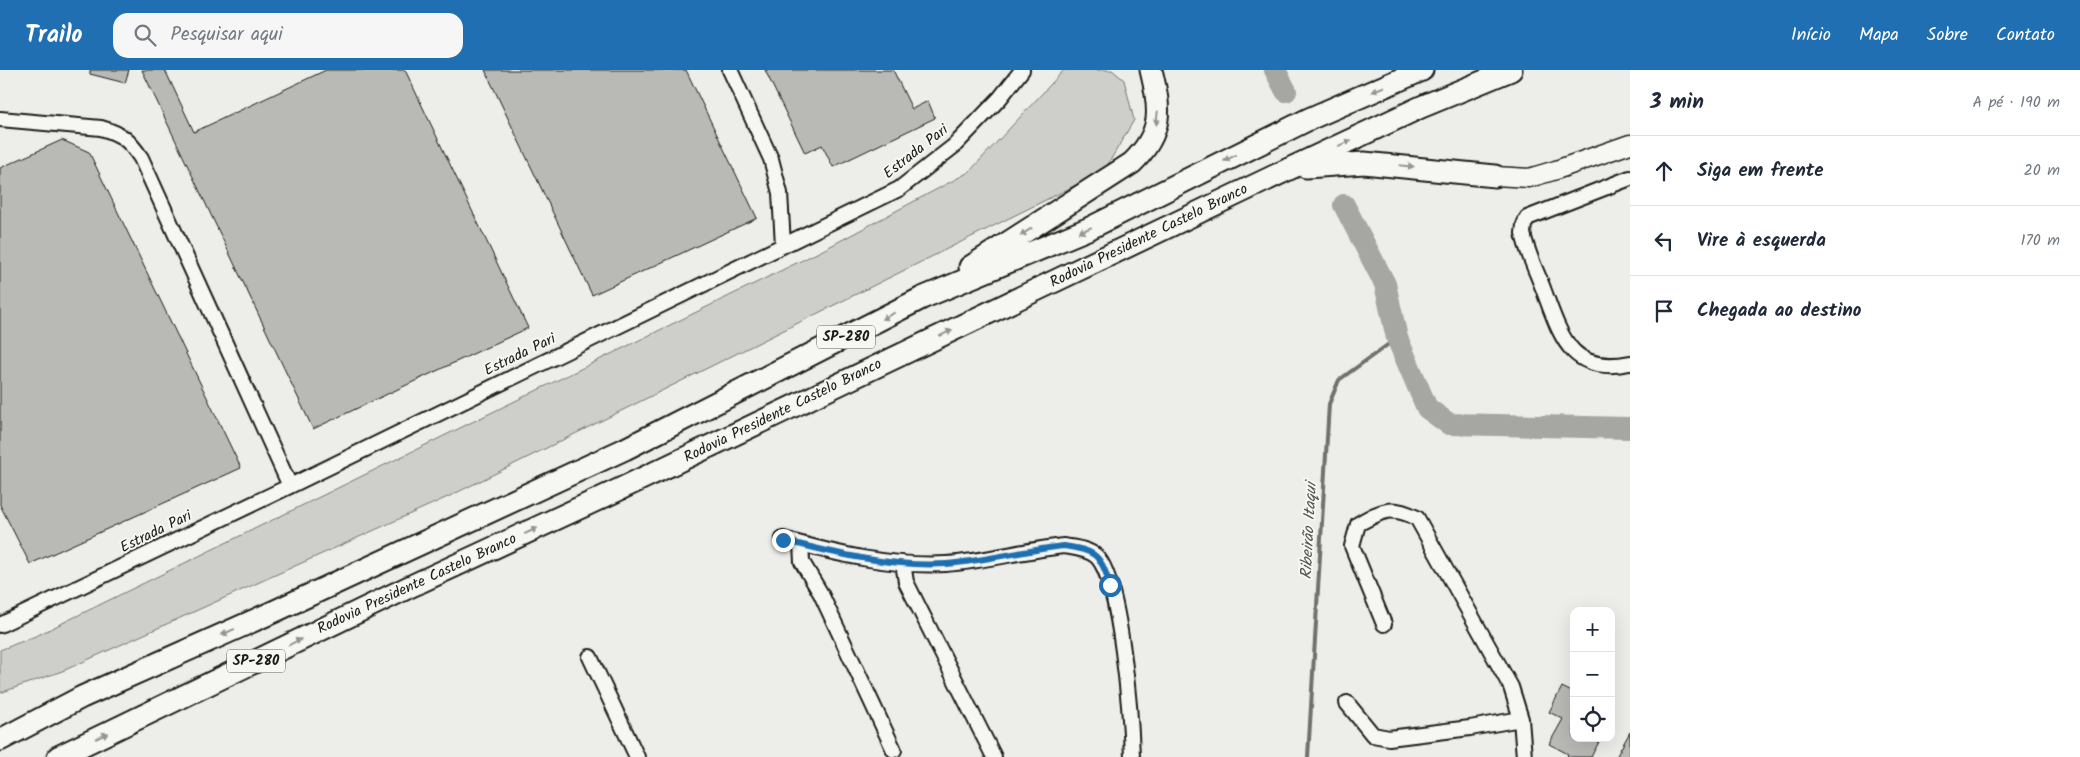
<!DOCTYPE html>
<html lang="pt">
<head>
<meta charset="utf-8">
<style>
	:root { --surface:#fff; --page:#f6f6f7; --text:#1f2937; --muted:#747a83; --line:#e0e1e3; --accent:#1f6fb2 }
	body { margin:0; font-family:Kalam,sans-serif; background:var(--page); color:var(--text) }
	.controls { position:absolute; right:15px; bottom:15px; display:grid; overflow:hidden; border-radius:10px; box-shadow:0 5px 20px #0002 }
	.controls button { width:45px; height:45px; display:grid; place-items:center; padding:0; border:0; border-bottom:1px solid var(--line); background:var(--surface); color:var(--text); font:25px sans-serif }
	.stop { position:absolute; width:15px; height:15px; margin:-11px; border:4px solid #1f6fb2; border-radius:50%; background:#fff }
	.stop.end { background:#1f6fb2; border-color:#fff; box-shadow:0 1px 5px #0008 }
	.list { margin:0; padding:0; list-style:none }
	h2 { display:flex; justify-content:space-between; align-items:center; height:65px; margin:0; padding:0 20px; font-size:21px }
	h2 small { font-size:16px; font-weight:400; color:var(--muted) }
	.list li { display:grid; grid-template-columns:32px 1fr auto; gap:15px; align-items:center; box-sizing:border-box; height:70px; padding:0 20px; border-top:1px solid var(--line) }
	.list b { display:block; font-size:19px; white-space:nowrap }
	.list em { font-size:16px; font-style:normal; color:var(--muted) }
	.icon { flex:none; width:28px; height:28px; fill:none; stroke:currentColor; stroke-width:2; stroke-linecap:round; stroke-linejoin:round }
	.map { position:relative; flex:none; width:1630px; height:687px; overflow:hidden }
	header { display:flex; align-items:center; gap:30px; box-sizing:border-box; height:70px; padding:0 25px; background:var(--accent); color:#fff }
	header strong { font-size:24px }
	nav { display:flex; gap:28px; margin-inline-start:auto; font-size:18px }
	.search { width:350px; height:45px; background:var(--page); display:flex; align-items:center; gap:12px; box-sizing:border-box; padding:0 18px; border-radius:15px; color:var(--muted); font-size:19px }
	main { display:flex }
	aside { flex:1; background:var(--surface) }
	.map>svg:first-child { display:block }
	.green { fill:#cececb; stroke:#757574 }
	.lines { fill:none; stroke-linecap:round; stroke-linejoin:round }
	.stream { stroke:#6f6f6d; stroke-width:4 }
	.river { stroke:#a6a6a3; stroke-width:22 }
	.building { fill:#b9b9b6; stroke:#1c1c1c }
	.minor-casing { stroke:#1c1c1c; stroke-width:18 }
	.major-casing { stroke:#1c1c1c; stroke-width:21 }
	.highway-casing { stroke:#1c1c1c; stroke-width:25 }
	.minor { stroke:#f6f6f2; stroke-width:14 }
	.major { stroke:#f6f6f2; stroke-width:18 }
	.highway { stroke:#f6f6f2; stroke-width:21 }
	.oneway { fill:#949492 }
	.route { stroke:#1f6fb2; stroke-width:6 }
	.labels { text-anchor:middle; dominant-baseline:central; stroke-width:4; stroke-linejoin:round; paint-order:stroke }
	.shield { fill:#f6f6f2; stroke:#5d5d5c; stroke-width:1 }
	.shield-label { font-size:14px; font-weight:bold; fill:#1c1c1c }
	.street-label { font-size:15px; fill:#1c1c1c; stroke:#f6f6f2 }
	.water-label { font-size:16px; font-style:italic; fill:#535352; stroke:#f6f6f2 }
</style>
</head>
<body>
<header>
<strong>Trailo</strong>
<div class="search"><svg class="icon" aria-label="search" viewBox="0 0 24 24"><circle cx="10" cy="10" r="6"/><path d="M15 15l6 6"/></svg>Pesquisar aqui</div>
<nav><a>Início</a><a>Mapa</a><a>Sobre</a><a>Contato</a></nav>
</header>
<main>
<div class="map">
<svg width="1630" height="687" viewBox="0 0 1630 687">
	<rect width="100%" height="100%" fill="#edede9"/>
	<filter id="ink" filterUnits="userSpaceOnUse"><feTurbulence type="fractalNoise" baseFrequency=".02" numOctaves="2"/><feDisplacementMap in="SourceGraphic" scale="10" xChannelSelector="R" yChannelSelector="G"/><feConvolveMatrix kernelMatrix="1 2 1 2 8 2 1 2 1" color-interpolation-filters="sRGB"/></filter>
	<g filter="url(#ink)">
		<path class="green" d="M1064 0H1112L1124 10 1134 50 1104 101 450 426 65 600 0 623V580L38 565 823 180 969 102Z"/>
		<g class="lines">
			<path class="stream" d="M1308 687 1329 334 1339 310 1397 268"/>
			<path class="river" d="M1275 0 1286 21
				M1344 135 1385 214 1397 268 1427 338 1449 354 1630 358"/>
		</g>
		<path class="building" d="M90 0H129L125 13 90 4Z
			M142 0H165L194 62 326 0H405L528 258 313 359Z
			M485 0H686L757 148 592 225Z
			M765 0H893L912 39 928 31 935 48 833 97 822 75 805 83Z
			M62 70 89 82 241 398 30 494 0 435V98Z
			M1562 617 1574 623V668H1601L1591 687H1567L1568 684 1549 674 1563 649 1549 642Z
			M1630 662V687H1616Z"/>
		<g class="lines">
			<g class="minor-casing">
				<path id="minor" d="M730 0 771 89 780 123 783 175
					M0 49 101 58C122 64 129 70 141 88L290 416
					M1630 108 1527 148 1524 155 1523 163C1527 183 1537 202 1544 221 1561 267 1571 305 1630 293
					M783 469C836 484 891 497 946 494 986 491 1025 480 1064 476 1075 478 1088 479 1096 486 1121 508 1131 651 1132 687
					M801 474 802 492 821 524 894 680
					M903 493 906 512 994 687
					M1384 554 1352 476 1358 454C1383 440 1391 435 1417 448L1511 617 1521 649 1524 687
					M0 555 290 416 899 119 954 76 1000 28 1022 0
					M590 587 637 687
					M1347 633 1373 665 1389 668 1470 658 1521 649"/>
			</g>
			<g class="major-casing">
				<path id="major" d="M1495 106 1529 108 1556 100 1630 74"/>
			</g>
			<g class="highway-casing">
				<path id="highway" d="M1306 97 1364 93 1495 106
					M970 197 1132 93C1163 63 1161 40 1151 0
					M0 670 82 627 273 542 625 379 922 228 1090 158 1309 49 1422 0
					M58 687 407 518 616 421 1289 99 1421 37 1511 0"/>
			</g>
			<use href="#minor" class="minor"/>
			<use href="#major" class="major"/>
			<use href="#highway" class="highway"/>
		</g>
		<defs><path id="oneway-solid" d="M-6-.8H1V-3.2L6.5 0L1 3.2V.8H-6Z" transform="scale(1.25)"/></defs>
		<g class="oneway">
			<use href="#oneway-solid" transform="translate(1378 19) rotate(157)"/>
			<use href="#oneway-solid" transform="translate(1157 48) rotate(96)"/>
			<use href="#oneway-solid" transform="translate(1345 73) rotate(-25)"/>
			<use href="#oneway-solid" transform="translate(1230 88) rotate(154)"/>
			<use href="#oneway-solid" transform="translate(1407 96) rotate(6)"/>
			<use href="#oneway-solid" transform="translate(1085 160) rotate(157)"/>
			<use href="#oneway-solid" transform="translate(1026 162) rotate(147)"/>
			<use href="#oneway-solid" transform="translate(888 246) rotate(153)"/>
			<use href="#oneway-solid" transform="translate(946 263) rotate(-26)"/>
			<use href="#oneway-solid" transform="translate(531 461) rotate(-25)"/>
			<use href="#oneway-solid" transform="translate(228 562) rotate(156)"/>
			<use href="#oneway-solid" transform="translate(295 572) rotate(-26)"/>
			<use href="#oneway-solid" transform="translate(102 666) rotate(-25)"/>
		</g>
	</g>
	<g class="lines" filter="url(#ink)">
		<path class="route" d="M783 470C836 484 891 497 946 494 986 491 1025 480 1064 476 1096 481 1100 484 1110 515"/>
	</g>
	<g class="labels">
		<g class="shield">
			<rect x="817" y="255.5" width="58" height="23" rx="4"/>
			<rect x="227" y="579.5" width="58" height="23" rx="4"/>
		</g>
		<g class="shield-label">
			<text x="846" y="267">SP-280</text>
			<text x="256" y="591">SP-280</text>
		</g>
		<g class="street-label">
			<text transform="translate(916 82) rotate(-38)">Estrada Pari</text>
			<text transform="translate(1149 166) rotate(-26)">Rodovia Presidente Castelo Branco</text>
			<text transform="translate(520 285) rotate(-26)">Estrada Pari</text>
			<text transform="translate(783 341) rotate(-26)">Rodovia Presidente Castelo Branco</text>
			<text transform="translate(156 462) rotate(-26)">Estrada Pari</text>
			<text transform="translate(417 514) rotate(-25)">Rodovia Presidente Castelo Branco</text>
		</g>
		<g class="water-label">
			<text transform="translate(1309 461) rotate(-87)">Ribeirão Itaqui</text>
		</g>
	</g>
</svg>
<div class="controls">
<button>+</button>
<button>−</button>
<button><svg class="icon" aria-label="locate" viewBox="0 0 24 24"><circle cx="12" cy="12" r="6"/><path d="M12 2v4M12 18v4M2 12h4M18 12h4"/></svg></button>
</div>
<div class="stop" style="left:1110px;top:515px"></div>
<div class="stop end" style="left:783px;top:470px"></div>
</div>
<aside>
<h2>3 min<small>A pé · 190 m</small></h2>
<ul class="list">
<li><svg class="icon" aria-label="ahead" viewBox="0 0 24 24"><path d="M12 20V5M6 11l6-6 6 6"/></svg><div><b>Siga em frente</b></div><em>20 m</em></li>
<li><svg class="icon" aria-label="left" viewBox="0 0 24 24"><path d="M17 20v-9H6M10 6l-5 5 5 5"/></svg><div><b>Vire à esquerda</b></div><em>170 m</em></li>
<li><svg class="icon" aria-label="arrive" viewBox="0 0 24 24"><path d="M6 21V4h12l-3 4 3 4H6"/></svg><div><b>Chegada ao destino</b></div></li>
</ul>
</aside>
</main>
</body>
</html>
